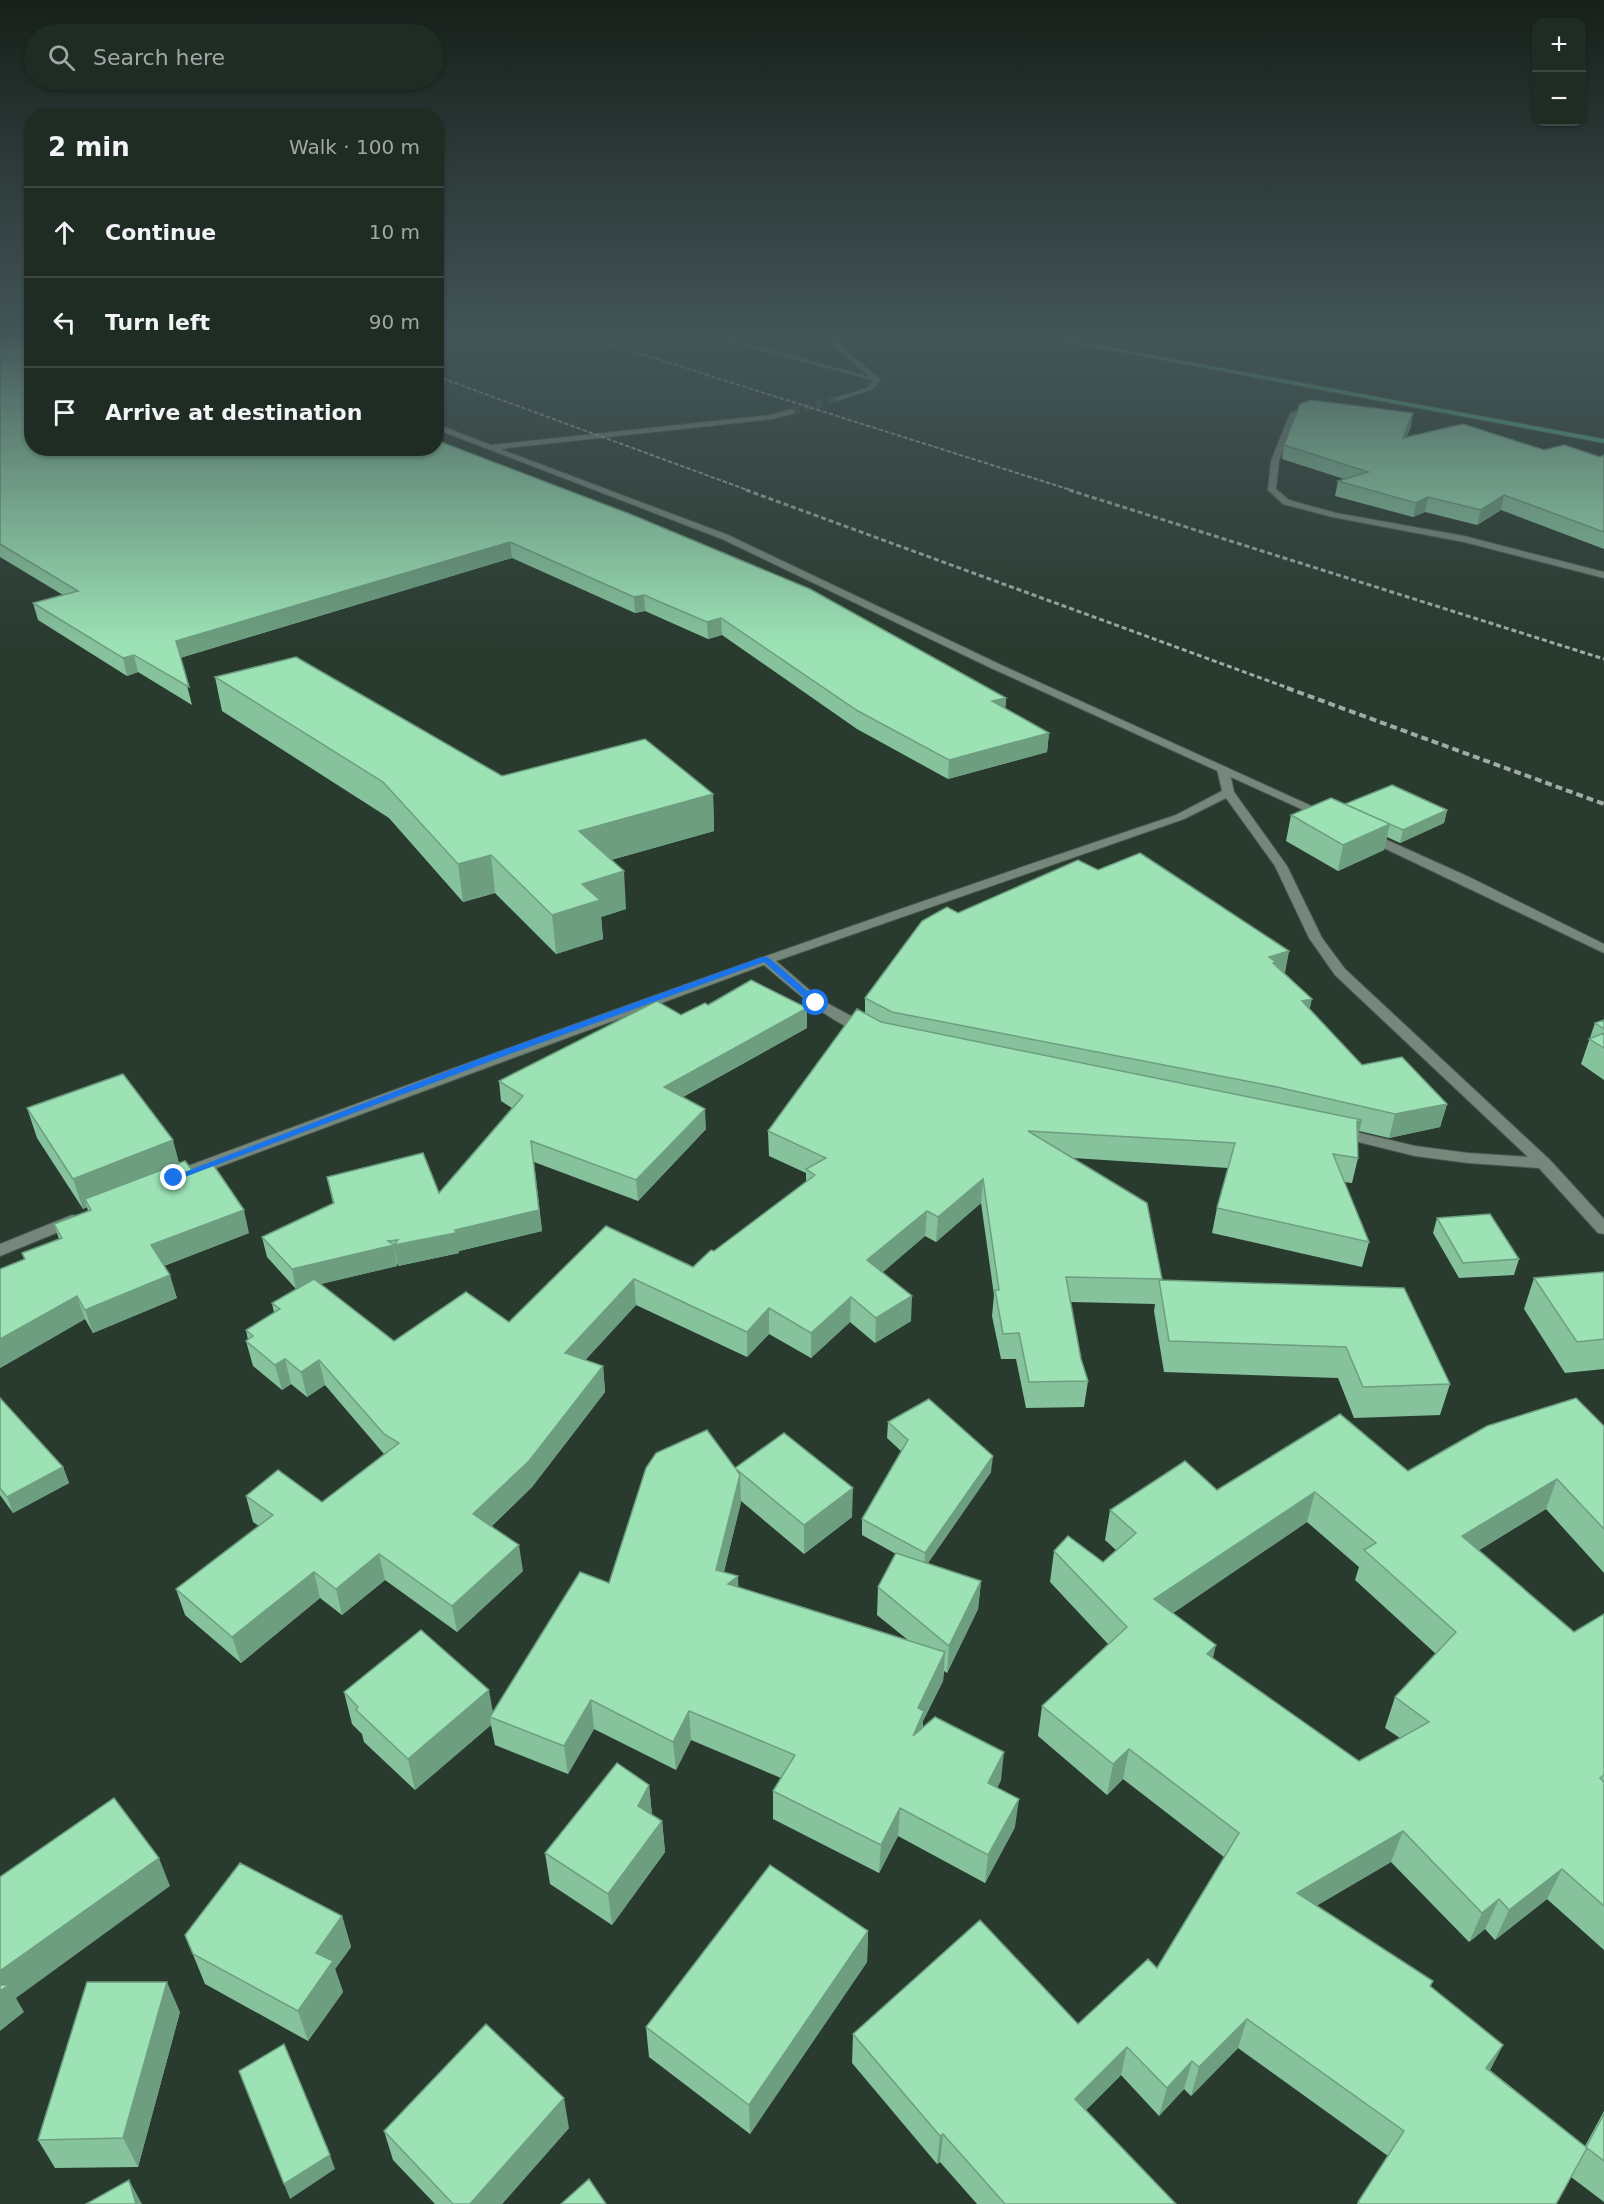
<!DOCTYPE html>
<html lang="en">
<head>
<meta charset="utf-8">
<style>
	:root { --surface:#1f2c23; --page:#2c3830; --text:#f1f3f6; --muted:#a1a7a6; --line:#3c4841 }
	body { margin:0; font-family:"DejaVu Sans",sans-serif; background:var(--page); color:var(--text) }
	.controls { position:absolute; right:18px; top:18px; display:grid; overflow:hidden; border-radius:12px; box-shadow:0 2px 4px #0004 }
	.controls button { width:54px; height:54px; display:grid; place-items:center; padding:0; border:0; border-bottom:2px solid var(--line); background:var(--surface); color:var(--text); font:30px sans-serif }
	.stop { position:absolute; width:18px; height:18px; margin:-14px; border:4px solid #1a73e8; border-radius:50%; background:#fff }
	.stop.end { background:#1a73e8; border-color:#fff; box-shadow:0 2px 6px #0008 }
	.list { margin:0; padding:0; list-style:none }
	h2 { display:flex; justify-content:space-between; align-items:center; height:78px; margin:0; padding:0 24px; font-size:26px }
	h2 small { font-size:20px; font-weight:400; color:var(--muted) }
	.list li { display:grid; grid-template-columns:39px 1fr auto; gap:18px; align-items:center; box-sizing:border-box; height:90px; padding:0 24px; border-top:2px solid var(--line) }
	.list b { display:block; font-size:22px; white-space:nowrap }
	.list em { font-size:20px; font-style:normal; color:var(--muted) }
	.icon { flex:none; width:33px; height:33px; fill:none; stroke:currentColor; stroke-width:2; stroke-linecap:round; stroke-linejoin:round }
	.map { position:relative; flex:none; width:1604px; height:2204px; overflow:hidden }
	.search { position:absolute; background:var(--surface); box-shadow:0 2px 4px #0004; left:24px; top:24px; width:420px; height:66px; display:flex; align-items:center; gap:15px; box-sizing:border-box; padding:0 21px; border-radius:33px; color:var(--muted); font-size:22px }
	.panel { position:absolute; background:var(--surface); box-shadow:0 2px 4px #0004; left:24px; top:108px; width:420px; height:348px; border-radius:24px }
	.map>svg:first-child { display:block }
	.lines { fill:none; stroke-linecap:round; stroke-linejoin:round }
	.tertiary-tunnel { stroke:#425247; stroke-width:8; stroke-dasharray:8 4; stroke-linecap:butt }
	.minor-casing { stroke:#4a584f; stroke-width:2 }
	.tertiary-casing { stroke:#4a584f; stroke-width:2 }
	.primary-casing { stroke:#4a584f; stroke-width:2 }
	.minor { fill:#75887b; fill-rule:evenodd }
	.tertiary { fill:#75887b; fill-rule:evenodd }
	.primary { fill:#56ba85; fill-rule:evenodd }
	.rail-far2 { stroke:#9faba3; stroke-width:2; stroke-dasharray:4.5 2; stroke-linecap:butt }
	.rail-far1 { stroke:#9faba3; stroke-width:3; stroke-dasharray:5 3; stroke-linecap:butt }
	.rail { stroke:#9faba3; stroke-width:4; stroke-dasharray:7 4; stroke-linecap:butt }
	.wall { fill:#86c29c; fill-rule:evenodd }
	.shaded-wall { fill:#6d9e7f }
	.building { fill:#9ce2b5; stroke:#6d9e7f; stroke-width:1.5; fill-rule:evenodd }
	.route { fill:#1a73e8 }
</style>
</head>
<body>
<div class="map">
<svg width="1604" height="2204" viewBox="0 0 1604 2204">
	<rect width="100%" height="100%" fill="#293a2f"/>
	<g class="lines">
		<path class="tertiary-tunnel" d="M792 411 836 399"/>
		<g class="minor-casing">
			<path id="minor" d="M704 335H714L881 380 876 381Z
				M1310 405 1317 407 1296 416 1279 461 1276 489 1289 500 1336 513 1464 536 1604 572V578L1464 542 1332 517 1283 504 1268 490 1271 461 1290 413Z
				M1223 766 1229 769 1234 792 1287 866 1322 938 1345 969 1550 1160 1604 1219V1234L1598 1233 1539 1168 1468 1163 1415 1156 1334 1136 1331 1133 1334 1130 1339 1128 1415 1146 1468 1153 1528 1157 1335 975 1309 938 1275 866 1226 798 1184 819 776 961 821 1000 870 1026 872 1029 870 1032C846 1038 783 981 764 965L200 1174H188L186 1170 188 1166C516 1044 844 926 1176 815L1222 791 1217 769Z
				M72 1215 78 1216 80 1220 78 1224 0 1256V1244Z"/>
		</g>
		<g class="tertiary-casing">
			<path id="tertiary" d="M836 335H842L837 343 881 380 871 390 836 401 834 398 867 388 874 380 831 344Z
				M792 409 795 413 772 419 500 449 728 535 999 664 1329 814V818H1321L991 668 722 539 436 429V424L491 445 771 415Z
				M1369 832 1469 877 1604 944V953L1365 839V833Z"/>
		</g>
		<g class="primary-casing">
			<path id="primary" d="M1030 335H1043L1604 439V443Z"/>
		</g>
		<use href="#minor" class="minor"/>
		<use href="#tertiary" class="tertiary"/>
		<use href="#primary" class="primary"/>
		<path class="rail-far2" d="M581 335 1074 491
			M436 376 750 491"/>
		<path class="rail-far1" d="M746 490 1291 689
			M1069 490 1604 659"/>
		<path class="rail" d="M1287 688 1604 804"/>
	</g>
	<path class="wall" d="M0 335 436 448 1006 698 1005 709 1049 733 1047 752 948 779 857 729 722 635 708 639 645 611 635 613 512 558 180 658 192 705 138 672 127 676 38 620 33 603 63 595 0 557Z
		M1411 427 1406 437 1544 450 1600 457 1604 455V549L1501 510 1477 525 1425 512 1413 517 1335 496 1338 481 1344 479 1282 459 1284 445Z
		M215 677 502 776 713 794 714 831 611 860 626 909 601 917 603 939 556 954 495 893 463 902 389 818 222 711Z
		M1345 804 1447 810 1444 823 1400 843 1387 837 1384 850 1338 871 1286 841 1291 815Z
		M1098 870 1289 951 1284 973 1310 1009 1362 1065 1447 1104 1440 1127 1389 1138 1359 1131 1357 1139 1358 1158 1352 1183 1344 1182 1369 1242 1362 1267 1212 1233 1217 1208 1228 1168 1073 1158 1162 1280 1450 1384 1440 1415 1354 1418 1338 1378 1164 1372 1154 1311 1155 1304 1071 1302 1081 1359 1088 1381 1084 1407 1026 1408 1016 1359H1001L992 1316 994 1295 981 1203 936 1242 925 1236 882 1272 911 1321 875 1343 850 1322 811 1358 769 1334 747 1357 636 1305 585 1360 603 1366 605 1392 532 1487 492 1526 523 1571 457 1632 385 1580 342 1615 320 1598 241 1663 185 1615 176 1589 259 1526 253 1522 246 1496 322 1502 384 1454 325 1385 307 1397 291 1384 282 1390 253 1366 246 1341 248 1340 246 1330 274 1313 272 1303 296 1289 267 1257 262 1237 333 1204 327 1177 439 1193 512 1108 501 1101 499 1081 708 1005 807 1028 683 1097 706 1129 638 1201 534 1162 542 1231 459 1251V1253L398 1266 397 1261V1266L320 1284 394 1341 509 1322 606 1226 693 1267 806 1182V1173L769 1156 768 1131 865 1013V998L958 913Z
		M1604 1020V1080L1581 1064 1595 1023Z
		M27 1108 179 1163 192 1170 249 1233 164 1266 177 1298 93 1333 85 1319 0 1368V1269L24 1259 22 1253 59 1239 54 1224 88 1211 87 1207 83 1209 37 1138Z
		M1437 1218 1519 1259 1514 1275 1459 1278 1433 1233Z
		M1604 1272V1369L1565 1373 1524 1309 1534 1278Z
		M0 1398 63 1467 69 1483 13 1513 0 1495Z
		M888 1422 991 1472 927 1564 981 1581 978 1609 947 1673 944 1671 943 1681 923 1721V1727L1001 1780 997 1788 1015 1827 985 1883 898 1836 879 1873 773 1819V1791L781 1778 691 1740 676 1770 594 1729 568 1774 495 1745 491 1725 415 1790 364 1742 362 1734 352 1724 344 1692 493 1711 609 1583 735 1468 852 1517 804 1554 741 1501 724 1572 738 1587 908 1640 877 1615 878 1587 896 1554 862 1535V1519L901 1451 887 1438Z
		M1604 1426V1573L1546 1509 1479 1550 1574 1632 1604 1614V1950L1547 1899 1495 1940 1485 1929 1469 1942 1391 1862 1316 1906 1430 1986 1503 2045 1490 2070 1585 2146 1604 2111V2202L1571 2177 1556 2204H1357L1388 2156 1238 2048 1191 2096 1184 2089 1159 2116 1121 2075 1086 2110 1176 2204H977L940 2162 937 2164 852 2063 853 2034 1078 2024 1157 1968 1224 1857 1123 1779 1107 1795 1038 1736 1042 1706 1108 1644 1050 1582 1054 1551 1103 1562 1116 1550 1105 1540 1110 1510 1217 1490 1408 1471ZM1307 1522 1359 1567 1355 1580 1436 1654 1395 1697 1385 1728 1400 1738 1359 1761 1213 1658 1173 1613Z
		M649 1785 652 1815 662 1821 665 1852 612 1925 550 1884 545 1853Z
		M342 1916 351 1947 335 1969 343 1992 308 2041 205 1984 185 1935Z
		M868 1931 867 1962 750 2134 649 2057 646 2027Z
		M180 2012 138 2167 55 2168 38 2140Z
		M569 2128 502 2204H435L393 2160 384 2131Z"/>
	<path class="shaded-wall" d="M1413 413 1411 427 1400 452 1403 438Z
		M1504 495 1501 510 1477 525 1481 510Z
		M1428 497 1425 512 1413 517 1416 503Z
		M510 542 512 558 179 658 176 641Z
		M644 595 645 611 635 613 634 597Z
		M721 618 722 635 708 639 707 622Z
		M134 655 138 672 127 676 123 658Z
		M1006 698 1005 716 992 701Z
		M1049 733 1047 752 948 779 949 760Z
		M713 794 714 831 582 868 579 831Z
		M1447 810 1444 823 1400 843 1403 830Z
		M1390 824 1384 850 1338 871 1343 845Z
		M491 855 495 893 463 902 458 864Z
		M624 871 626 909 601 917 603 939 556 954 552 915 582 884Z
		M1289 951 1285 973 1274 976 1269 957Z
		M1312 999 1307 1021 1302 1001Z
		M807 1008V1028L665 1107 664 1087Z
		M1447 1104 1440 1127 1389 1138 1395 1114Z
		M705 1109 706 1129 638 1201 636 1180Z
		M1362 1120 1356 1145 1357 1121Z
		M173 1140 181 1170 85 1199 87 1207 83 1209 73 1179Z
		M983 1179 981 1203 936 1242 938 1217Z
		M244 1210 249 1233 158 1268 151 1245Z
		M539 1210 542 1231 459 1251V1253L398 1266 394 1245Z
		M927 1211 925 1236 867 1286V1260Z
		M394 1245 397 1266 296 1290 292 1269Z
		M170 1275 177 1298 93 1333 85 1310Z
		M634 1279 636 1305 568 1379 565 1353Z
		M77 1296 85 1319 0 1368V1339Z
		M912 1296 911 1321 875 1343 876 1318Z
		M851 1297 850 1322 811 1358V1333Z
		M769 1308V1334L747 1357V1332Z
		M285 1359 291 1384 282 1390 275 1365Z
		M319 1360 325 1385 307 1397 301 1372Z
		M603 1366 605 1392 532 1487 477 1540 473 1514Z
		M993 1456 991 1472 924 1569 925 1553Z
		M63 1467 69 1483 13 1513 7 1497Z
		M740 1475 741 1503 717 1598 716 1570Z
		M1557 1479 1546 1509 1452 1567 1462 1536Z
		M853 1488 852 1517 804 1554V1525Z
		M1315 1492 1307 1522 1148 1630 1154 1599Z
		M519 1545 523 1571 457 1632 452 1606Z
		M379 1554 385 1580 342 1615 336 1589Z
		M314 1572 320 1598 241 1663 232 1637Z
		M738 1576 739 1605 728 1584Z
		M981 1581 978 1609 947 1673 949 1646Z
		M1216 1645 1209 1675 1207 1654Z
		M945 1652 943 1681 923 1721 922 1740 913 1736 918 1708Z
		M489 1690 494 1718 490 1717 491 1725 415 1790 408 1759Z
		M591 1700 594 1729 568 1774 564 1746Z
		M689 1711 691 1740 676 1770 673 1742Z
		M1129 1749 1123 1779 1107 1795 1113 1764Z
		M1004 1752 1001 1780 985 1811 988 1783Z
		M649 1785 652 1816 638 1806Z
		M1019 1799 1015 1827 985 1883 988 1855Z
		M900 1808 898 1836 879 1873 881 1845Z
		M662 1821 665 1852 612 1925 608 1894Z
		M1403 1831 1391 1862 1287 1923 1297 1893Z
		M159 1858 170 1886 16 1998 24 2012 0 2031V1971Z
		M1562 1869 1547 1899 1495 1940 1509 1910Z
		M1499 1899 1485 1929 1469 1942 1482 1913Z
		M342 1916 351 1947 335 1969 343 1992 308 2041 298 2011 316 1953Z
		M868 1931 867 1962 750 2134 749 2105Z
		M167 1982 180 2012 138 2167 123 2138Z
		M1247 2019 1238 2048 1191 2096 1199 2067Z
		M1503 2045 1488 2073 1486 2068Z
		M1127 2047 1121 2075 1069 2127 1075 2099Z
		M1192 2061 1184 2089 1159 2116 1167 2088Z
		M564 2098 569 2128 502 2204H470Z
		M943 2134 940 2162 937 2164 940 2136Z
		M330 2155 335 2169 290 2199 284 2184Z
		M129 2180 142 2204H136Z"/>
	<path class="building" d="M0 335H32V448H436V440L630 514 810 589 1006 698 992 701 1049 733 949 760 858 711 721 618 707 622 644 595 634 597 510 542 176 641 189 687 134 655 123 658 33 603 78 591 0 544Z
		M1311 400 1413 413 1403 438 1463 424 1544 450 1564 445 1600 457 1604 455V532L1504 495 1481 510 1428 497 1416 503 1338 481 1368 472 1284 445 1300 404Z
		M296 657 502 776 645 739 713 794 579 831 624 871 582 884 600 900 552 915 491 855 458 864 383 782 215 677Z
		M1392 785 1447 810 1403 830 1345 804Z
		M1331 798 1390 824 1343 845 1291 815Z
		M1140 853 1289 951 1269 957 1276 962 1273 963 1312 999 1302 1001 1362 1065 1402 1057 1447 1104 1395 1114 1277 1087 892 1012 865 998 922 921 947 907 958 913 1078 860 1098 870Z
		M751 980 807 1008 664 1087 705 1109 636 1180 531 1141 539 1210 455 1230 456 1233 394 1245 398 1240 388 1241 394 1245 292 1269 262 1237 334 1203 327 1177 423 1153 439 1193 523 1096 499 1081 657 1001 681 1015 705 1003 708 1005Z
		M857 1009 881 1022 1362 1120 1357 1121 1358 1158 1333 1154 1369 1242 1217 1208 1235 1143 1028 1131 1147 1203 1162 1279 1066 1277 1081 1359 1088 1381 1029 1382 1019 1333 1003 1334 995 1290H999L983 1179 938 1217 927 1211 867 1260 912 1296 876 1318 851 1297 811 1333 769 1308 747 1332 634 1279 565 1353 603 1366 529 1461 473 1514 519 1545 452 1606 379 1554 336 1589 314 1572 232 1637 176 1589 273 1515 246 1496 278 1470 322 1502 399 1443 384 1434 319 1360 301 1372 285 1359 275 1365 246 1341 253 1336 246 1330 280 1309 272 1303 314 1279 394 1341 466 1292 509 1322 606 1226 693 1267 711 1250 714 1251 815 1175 806 1169 826 1158 768 1131Z
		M1604 1020V1029L1595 1023Z
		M1604 1033V1048L1589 1039Z
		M123 1074 173 1140 73 1179 27 1108Z
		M185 1161 192 1170 212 1163 244 1210 151 1245 170 1275 85 1310 77 1296 0 1339V1269L25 1259 22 1253 62 1238 54 1224 91 1210 85 1199Z
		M1490 1214 1519 1259 1463 1263 1437 1218Z
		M1604 1272V1339L1577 1342 1534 1278Z
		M1159 1280 1404 1288 1450 1384 1363 1387 1346 1347 1169 1341Z
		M0 1398 63 1467 7 1497 0 1488Z
		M1576 1398 1604 1426V1529L1557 1479 1462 1536 1574 1632 1604 1614V1775L1600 1778 1604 1782V1906L1562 1869 1509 1910 1499 1899 1482 1913 1403 1831 1297 1893 1433 1981 1430 1986 1503 2045 1486 2068 1586 2147 1604 2114V2161L1587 2148 1556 2204H1361L1358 2202 1404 2131 1247 2019 1199 2067 1192 2061 1167 2088 1127 2047 1075 2099 1176 2204H1005L943 2134 940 2136 853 2034 980 1920 1078 2024 1148 1959 1157 1968 1239 1833 1129 1749 1113 1764 1042 1706 1127 1627 1054 1551 1068 1536 1103 1562 1136 1533 1110 1510 1185 1461 1217 1490 1340 1414 1408 1471 1487 1426ZM1315 1492 1376 1543 1364 1550 1456 1632 1395 1697 1429 1722 1359 1761 1207 1654 1216 1645 1154 1599Z
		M929 1399 993 1456 925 1553 862 1519 908 1440 888 1422Z
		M707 1430 735 1468 784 1433 853 1488 804 1525 736 1469 740 1475 716 1570 738 1576 728 1584 945 1652 918 1708 924 1711 913 1736 935 1717 1004 1752 988 1783 1019 1799 988 1855 900 1808 881 1845 773 1791 795 1755 689 1711 673 1742 591 1700 564 1746 490 1717 580 1572 609 1583 646 1468 656 1453Z
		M896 1553 981 1581 949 1646 878 1587Z
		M421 1630 489 1690 408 1759 356 1710 358 1707 344 1692Z
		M617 1763 649 1785 638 1806 662 1821 608 1894 545 1853Z
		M114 1798 159 1858 0 1971V1877Z
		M240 1863 342 1916 316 1953 333 1961 298 2011 193 1954 185 1935Z
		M770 1865 868 1931 749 2105 646 2027Z
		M87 1982H167L123 2138 38 2140Z
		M0 1985H9L0 1991Z
		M486 2024 564 2098 470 2204H453L384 2131Z
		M284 2044 330 2155 284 2184 239 2071Z
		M589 2179 606 2204H561Z
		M129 2180 136 2204H86Z"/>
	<linearGradient id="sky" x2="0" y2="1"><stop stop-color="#17201a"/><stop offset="0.52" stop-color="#435558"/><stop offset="1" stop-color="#435558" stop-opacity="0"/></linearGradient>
	<rect width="1604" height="644" fill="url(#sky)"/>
	<path class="route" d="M762 957H768L819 1001V1005H813L764 962 499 1058 177 1180 174 1181 169 1178 492 1054Z"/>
</svg>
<div class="controls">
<button>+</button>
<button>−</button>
</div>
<div class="stop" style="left:816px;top:1003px"></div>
<div class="stop end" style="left:174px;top:1178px"></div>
<div class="search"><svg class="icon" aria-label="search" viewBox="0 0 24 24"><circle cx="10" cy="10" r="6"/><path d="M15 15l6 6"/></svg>Search here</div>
<section class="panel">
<h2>2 min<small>Walk · 100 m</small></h2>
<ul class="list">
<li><svg class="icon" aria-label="ahead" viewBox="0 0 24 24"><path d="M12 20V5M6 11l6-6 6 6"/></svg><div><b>Continue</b></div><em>10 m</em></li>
<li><svg class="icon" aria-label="left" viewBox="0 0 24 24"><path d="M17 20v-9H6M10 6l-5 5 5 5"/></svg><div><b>Turn left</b></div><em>90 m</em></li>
<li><svg class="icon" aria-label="arrive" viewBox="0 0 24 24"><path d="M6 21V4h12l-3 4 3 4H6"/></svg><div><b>Arrive at destination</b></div></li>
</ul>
</section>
</div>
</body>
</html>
